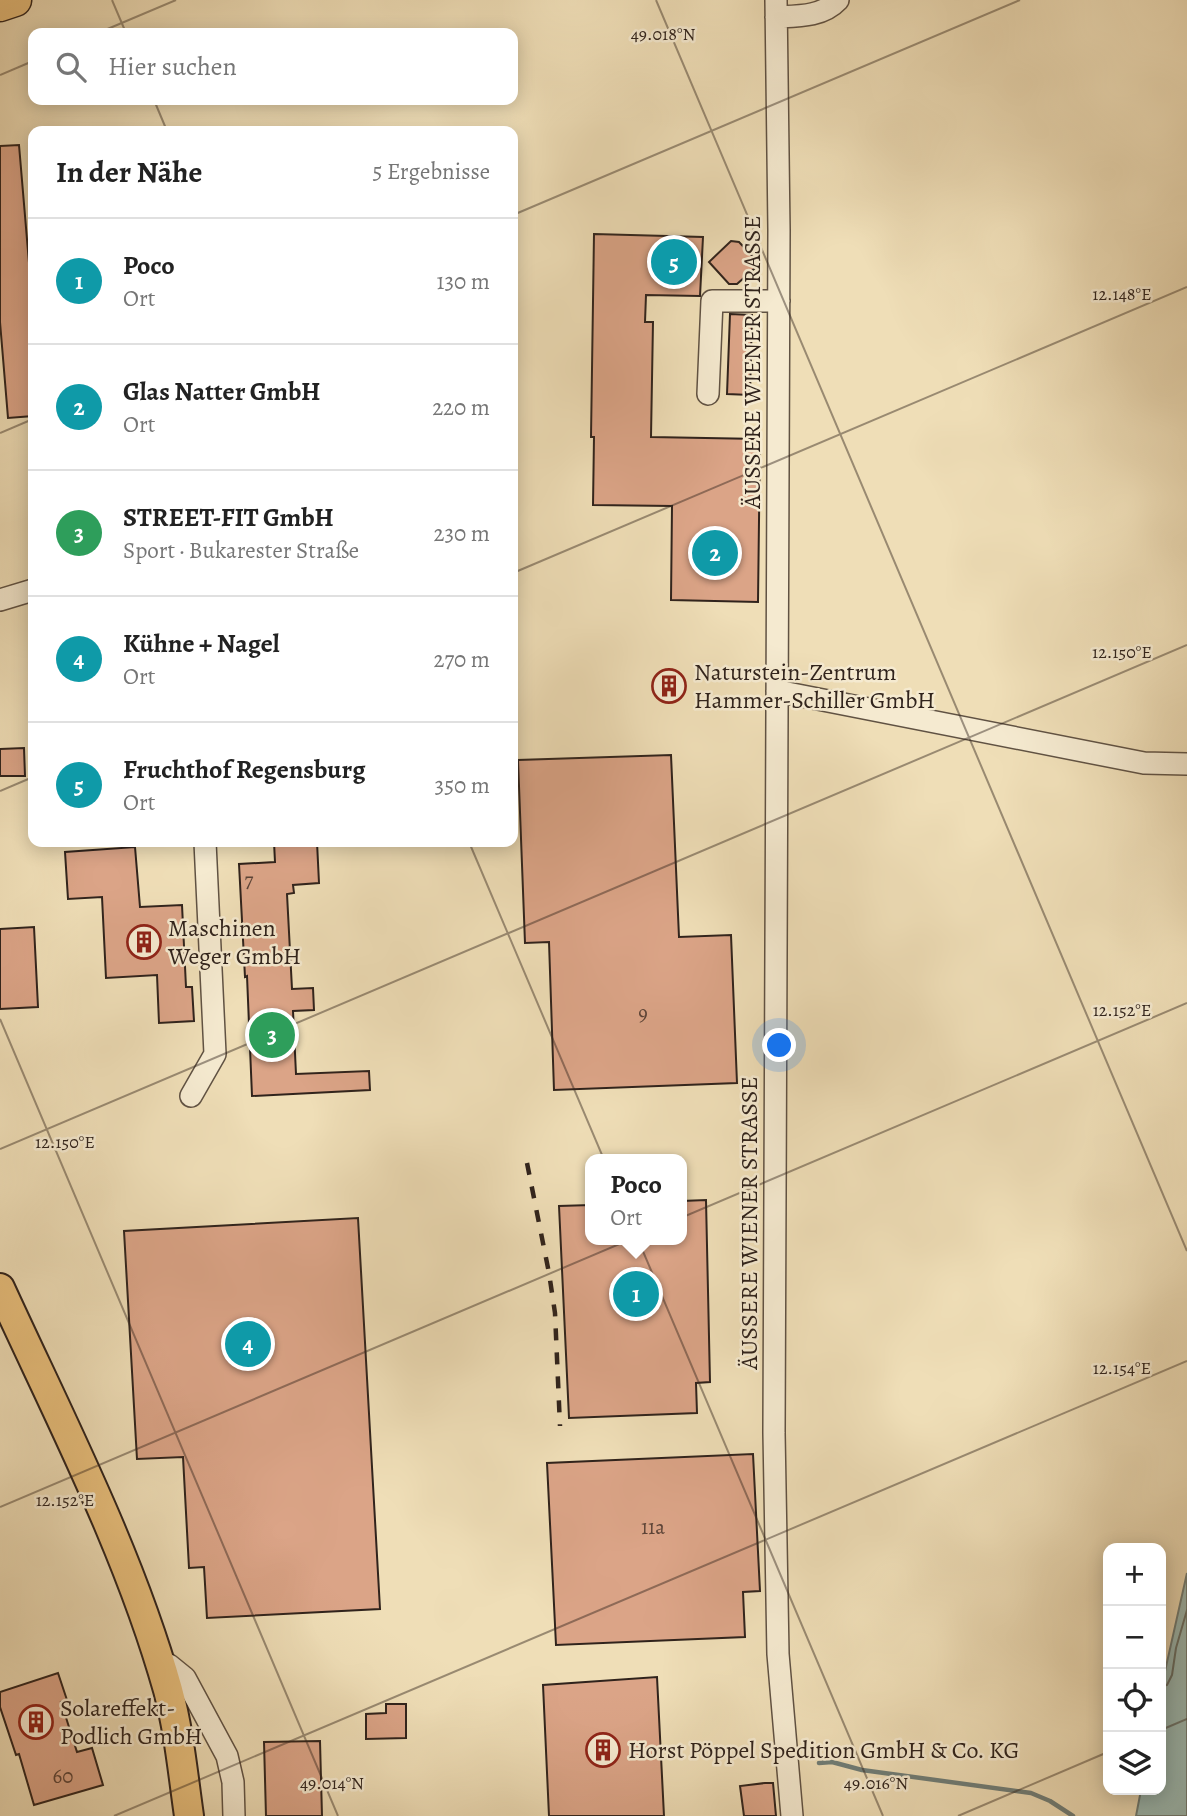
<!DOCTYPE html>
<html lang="de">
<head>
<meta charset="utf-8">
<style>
	:root { --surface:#fff; --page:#f2f2f2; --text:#222; --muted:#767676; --line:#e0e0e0; --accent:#8f2418 }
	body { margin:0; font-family:Alegreya,serif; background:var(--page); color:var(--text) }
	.controls { position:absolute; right:21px; bottom:21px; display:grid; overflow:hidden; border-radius:14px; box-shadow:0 4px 18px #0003 }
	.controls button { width:63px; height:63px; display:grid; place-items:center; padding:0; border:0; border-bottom:2px solid var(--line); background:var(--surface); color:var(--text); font:35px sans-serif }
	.you { position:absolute; left:780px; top:1046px; width:24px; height:24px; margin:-18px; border:5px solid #fff; border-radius:50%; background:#1a73e8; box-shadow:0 0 0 10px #1a73e833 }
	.badge { display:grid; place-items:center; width:46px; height:46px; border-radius:50%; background:var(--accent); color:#fff; font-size:23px; font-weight:700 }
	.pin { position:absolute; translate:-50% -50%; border:4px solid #fff; box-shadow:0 2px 7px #0006 }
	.popup { position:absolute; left:585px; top:1154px; width:102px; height:91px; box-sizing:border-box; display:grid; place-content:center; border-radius:14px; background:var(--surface); filter:drop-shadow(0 2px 5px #0005); font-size:23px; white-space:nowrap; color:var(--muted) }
	.popup b { font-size:26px; color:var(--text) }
	.popup::after { content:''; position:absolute; left:50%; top:100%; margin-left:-14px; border:14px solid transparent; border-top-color:var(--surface) }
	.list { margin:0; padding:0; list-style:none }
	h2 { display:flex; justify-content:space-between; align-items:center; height:91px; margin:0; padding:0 28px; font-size:30px }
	h2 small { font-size:23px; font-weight:400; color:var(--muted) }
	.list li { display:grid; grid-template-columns:46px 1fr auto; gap:21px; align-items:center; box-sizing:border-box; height:126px; padding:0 28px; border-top:2px solid var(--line) }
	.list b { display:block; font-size:26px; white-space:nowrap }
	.list p { margin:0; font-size:23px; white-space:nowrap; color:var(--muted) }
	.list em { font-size:23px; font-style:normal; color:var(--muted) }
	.icon { flex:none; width:38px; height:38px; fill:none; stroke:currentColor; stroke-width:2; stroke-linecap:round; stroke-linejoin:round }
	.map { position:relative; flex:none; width:1187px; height:1816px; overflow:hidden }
	.search { position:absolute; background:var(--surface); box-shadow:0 4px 18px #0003; left:28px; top:28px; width:490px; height:77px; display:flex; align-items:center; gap:18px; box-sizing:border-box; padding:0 24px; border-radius:14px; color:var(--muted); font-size:26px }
	.panel { position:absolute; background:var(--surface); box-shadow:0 4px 18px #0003; left:28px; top:126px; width:490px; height:721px; border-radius:14px }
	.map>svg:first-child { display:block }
	.water { fill:#9bbbb5; stroke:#707e78; stroke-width:2 }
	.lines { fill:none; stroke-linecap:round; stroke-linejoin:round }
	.shore { stroke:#666f68; stroke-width:2 }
	.stream { stroke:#707e78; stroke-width:4.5 }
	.building { fill:#dba487; stroke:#30231c; stroke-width:2 }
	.minor-casing { stroke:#605243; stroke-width:24 }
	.major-casing { stroke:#30231c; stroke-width:32 }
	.highway-casing { stroke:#30231c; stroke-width:35 }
	.minor { stroke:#f5ead0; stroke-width:21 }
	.major { stroke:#e8bf7c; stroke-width:28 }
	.highway { stroke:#e8bf7c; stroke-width:32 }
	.rail { stroke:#30231c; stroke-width:4.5; stroke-dasharray:12 12; stroke-linecap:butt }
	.ticks { fill:none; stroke:#30231c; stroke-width:2; stroke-opacity:0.45 }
	.labels { text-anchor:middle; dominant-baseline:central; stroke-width:5; stroke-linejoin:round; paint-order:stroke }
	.number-label { font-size:21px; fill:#5b4337 }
	.street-label { font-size:24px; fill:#30231c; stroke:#f5ead0 }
	.poi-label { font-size:24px; fill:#30231c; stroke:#f5ead0; text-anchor:start }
	.ticks-label { font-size:18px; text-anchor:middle; fill:#30231c; stroke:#f5ead0; stroke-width:5; stroke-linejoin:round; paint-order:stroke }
</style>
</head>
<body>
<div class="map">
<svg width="1187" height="1816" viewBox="0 0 1187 1816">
	<rect width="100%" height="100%" fill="#efdeb7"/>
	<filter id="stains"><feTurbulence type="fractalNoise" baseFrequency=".00286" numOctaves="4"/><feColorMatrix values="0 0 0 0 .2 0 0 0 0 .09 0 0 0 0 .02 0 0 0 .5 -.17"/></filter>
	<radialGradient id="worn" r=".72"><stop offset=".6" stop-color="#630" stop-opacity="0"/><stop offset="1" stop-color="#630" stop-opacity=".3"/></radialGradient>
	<path class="water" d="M1187 1573V1816H1136L1141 1790H1161V1689Z"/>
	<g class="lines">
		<path class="shore" d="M1161 1686 1167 1685 1172 1675 1176 1648 1187 1610"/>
		<path class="stream" d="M819 1763 832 1762 862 1770 1031 1793 1050 1801 1073 1816"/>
	</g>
	<path class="building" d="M19 145 33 310V416L8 418 0 322V146Z
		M594 234 703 237 700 296 646 295 645 322H653L651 437 760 439 758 602 671 600 672 506 593 505 594 437H591Z
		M731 241 739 242 755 259V268L737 284H729L709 262Z
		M730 314 752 315 750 395 727 394Z
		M24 748 25 776H0V749Z
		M671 755 679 937 731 935 737 1083 554 1090 549 942 525 943 518 760Z
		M274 842H317L319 883 293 885 294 893 287 894 292 989 313 988 314 1010 293 1011 296 1074 369 1071 370 1090 252 1096 247 976 245 977 239 864 275 862Z
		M135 847 140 907 182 905 186 987H192L194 1021 159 1023 157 975 106 978 102 897 68 899 65 852Z
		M34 927 38 1007 0 1009V929Z
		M706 1200 710 1382 696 1383 697 1413 569 1418 559 1206 591 1205V1240H682V1201Z
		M358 1218 380 1609 207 1618 204 1567 189 1568 183 1457 137 1459 124 1231Z
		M753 1454 760 1591 743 1592 745 1637 556 1645 547 1463Z
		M58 1673 67 1700 61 1702 77 1752 92 1748 103 1785 34 1805 19 1754 16 1755 0 1707V1692Z
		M657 1677 664 1816H549L543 1685Z
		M386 1704H406V1738L366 1739V1714L386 1713Z
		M320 1741 322 1816H266L264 1742Z
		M765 1783H773L776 1816H744L740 1786Z"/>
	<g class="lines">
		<g class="minor-casing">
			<path id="minor" d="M776 0 779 230 774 1433 778 1654 792 1816
				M776 17C798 16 822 17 838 0
				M708 394 712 301H779
				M0 600 33 590
				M777 691 1144 763 1187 764
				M191 1096 215 1054 205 842
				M159 1662 169 1665 185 1678 227 1756 233 1782 234 1816"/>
		</g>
		<g class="major-casing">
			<path id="major" d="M0 1288C60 1419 129 1551 168 1690 179 1731 183 1774 189 1816"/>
		</g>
		<g class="highway-casing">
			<path id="highway" d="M0 5 15 0"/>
		</g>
		<use href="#minor" class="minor"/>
		<use href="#major" class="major"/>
		<use href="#highway" class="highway"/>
		<path class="rail" d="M527 1163 549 1273 555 1313 560 1426"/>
	</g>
	<path class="ticks" d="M112 0 126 33M656 0 1187 1251M98 33 176 0M0 75 33 61M154 100 167 131M513 215 1020 0M0 433 33 419M513 573 1187 287M0 791 33 777M469 842 883 1816M0 1019 338 1816M0 1149 1187 645M0 1507 1187 1003M1161 1730 1187 1719M114 1816 1187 1361M958 1816 1108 1752"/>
	<defs>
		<g id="building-ring" transform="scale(1.75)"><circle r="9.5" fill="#f5ead0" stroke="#8f2418" stroke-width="1.5"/><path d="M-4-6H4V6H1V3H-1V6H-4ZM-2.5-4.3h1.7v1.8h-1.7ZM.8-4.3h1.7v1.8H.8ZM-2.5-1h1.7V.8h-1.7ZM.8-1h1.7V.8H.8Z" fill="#8f2418"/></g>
	</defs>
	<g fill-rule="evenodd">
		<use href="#building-ring" x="669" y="686"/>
		<use href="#building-ring" x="144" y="942"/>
		<use href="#building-ring" x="36" y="1722"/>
		<use href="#building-ring" x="603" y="1750"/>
	</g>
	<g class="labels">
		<g class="number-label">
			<text x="249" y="880">7</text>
			<text x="643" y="1013">9</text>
			<text x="653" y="1527">11a</text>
			<text x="63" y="1776">60</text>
		</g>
		<g class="street-label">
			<text transform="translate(752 362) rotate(-90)">ÄUSSERE WIENER STRASSE</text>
			<text transform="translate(749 1223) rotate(-90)">ÄUSSERE WIENER STRASSE</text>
		</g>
		<g class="poi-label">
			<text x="694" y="672">Naturstein-Zentrum<tspan x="694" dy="28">Hammer-Schiller GmbH</tspan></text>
			<text x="168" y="928">Maschinen<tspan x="168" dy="28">Weger GmbH</tspan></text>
			<text x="60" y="1708">Solareffekt-<tspan x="60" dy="28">Podlich GmbH</tspan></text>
			<text x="628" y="1750">Horst Pöppel Spedition GmbH &amp; Co. KG</text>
		</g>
	</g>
	<g class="ticks-label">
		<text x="663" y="40">49.018°N</text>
		<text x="1122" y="300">12.148°E</text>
		<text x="1122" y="658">12.150°E</text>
		<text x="1122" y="1016">12.152°E</text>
		<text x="65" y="1148">12.150°E</text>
		<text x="1122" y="1374">12.154°E</text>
		<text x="65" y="1506">12.152°E</text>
		<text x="332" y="1789">49.014°N</text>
		<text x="876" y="1789">49.016°N</text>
	</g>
	<rect width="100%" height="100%" filter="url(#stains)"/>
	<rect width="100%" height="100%" fill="url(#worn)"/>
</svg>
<div class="controls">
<button>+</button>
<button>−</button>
<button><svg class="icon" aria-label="locate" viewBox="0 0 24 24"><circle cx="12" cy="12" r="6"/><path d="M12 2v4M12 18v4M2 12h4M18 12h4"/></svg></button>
<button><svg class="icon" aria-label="layers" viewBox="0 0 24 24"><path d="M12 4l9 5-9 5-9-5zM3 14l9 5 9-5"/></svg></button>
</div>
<div class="you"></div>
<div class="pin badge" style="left:636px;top:1294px;background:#0f9aa8">1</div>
<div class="popup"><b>Poco</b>Ort</div>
<div class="pin badge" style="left:715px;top:553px;background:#0f9aa8">2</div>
<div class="pin badge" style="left:272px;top:1035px;background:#2e9e5b">3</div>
<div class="pin badge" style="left:248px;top:1344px;background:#0f9aa8">4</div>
<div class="pin badge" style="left:674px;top:262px;background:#0f9aa8">5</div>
<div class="search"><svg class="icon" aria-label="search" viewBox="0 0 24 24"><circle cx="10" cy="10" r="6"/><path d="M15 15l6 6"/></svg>Hier suchen</div>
<section class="panel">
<h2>In der Nähe<small>5 Ergebnisse</small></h2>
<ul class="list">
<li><span class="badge" style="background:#0f9aa8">1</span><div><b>Poco</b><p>Ort</p></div><em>130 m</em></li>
<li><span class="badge" style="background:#0f9aa8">2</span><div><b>Glas Natter GmbH</b><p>Ort</p></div><em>220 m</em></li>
<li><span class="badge" style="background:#2e9e5b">3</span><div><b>STREET-FIT GmbH</b><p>Sport · Bukarester Straße</p></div><em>230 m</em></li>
<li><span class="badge" style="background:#0f9aa8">4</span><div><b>Kühne + Nagel</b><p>Ort</p></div><em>270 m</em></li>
<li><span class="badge" style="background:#0f9aa8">5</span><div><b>Fruchthof Regensburg</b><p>Ort</p></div><em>350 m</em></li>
</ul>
</section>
</div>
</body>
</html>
